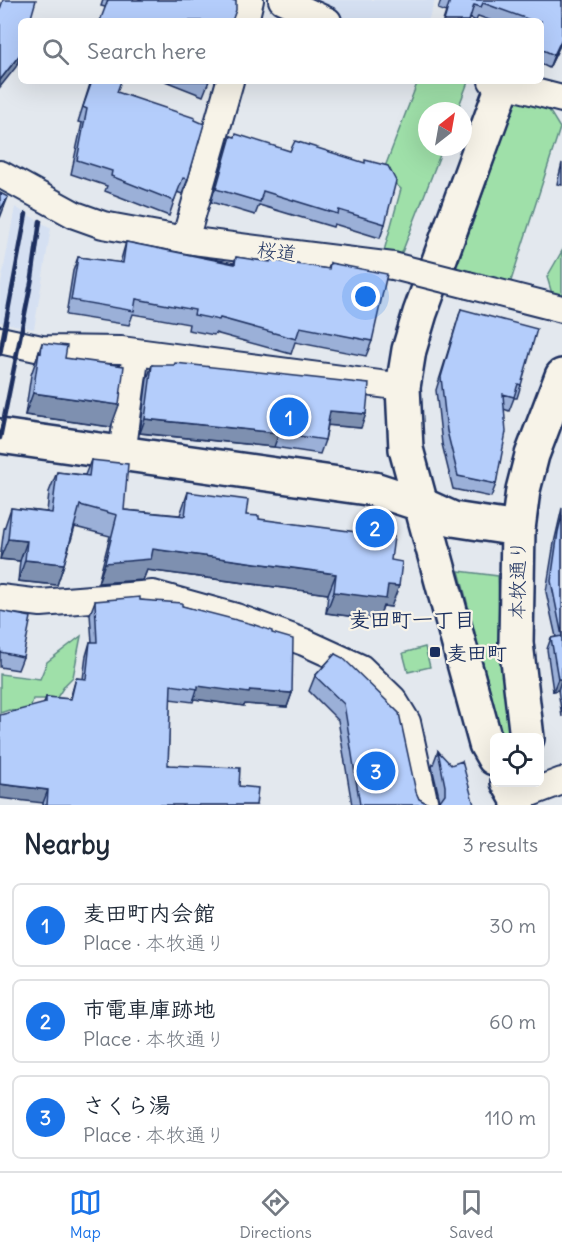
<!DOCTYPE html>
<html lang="en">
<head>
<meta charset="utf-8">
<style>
	:root { --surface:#fff; --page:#f6f6f7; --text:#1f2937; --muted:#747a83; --line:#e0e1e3; --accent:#1a73e8 }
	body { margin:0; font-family:Delius,"Klee One",sans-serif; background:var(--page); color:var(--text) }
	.controls { position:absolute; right:18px; bottom:18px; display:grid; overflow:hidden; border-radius:9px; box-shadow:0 6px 24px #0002 }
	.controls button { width:54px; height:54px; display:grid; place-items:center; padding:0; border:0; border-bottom:2px solid var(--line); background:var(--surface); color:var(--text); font:30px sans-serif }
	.compass { position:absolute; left:418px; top:102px; width:54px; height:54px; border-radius:50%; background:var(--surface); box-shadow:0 6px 24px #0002; rotate:31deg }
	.you { position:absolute; left:366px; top:297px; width:21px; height:21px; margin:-15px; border:4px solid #fff; border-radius:50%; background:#1a73e8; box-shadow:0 0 0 9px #1a73e833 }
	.badge { display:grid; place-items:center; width:39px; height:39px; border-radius:50%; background:var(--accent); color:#fff; font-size:20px; font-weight:700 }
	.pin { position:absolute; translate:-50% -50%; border:3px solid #fff; box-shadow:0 2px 6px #0006 }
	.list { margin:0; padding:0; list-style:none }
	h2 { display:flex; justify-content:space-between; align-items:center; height:78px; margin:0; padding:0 24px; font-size:26px }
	h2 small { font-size:20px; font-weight:400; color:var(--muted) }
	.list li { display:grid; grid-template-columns:39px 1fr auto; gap:18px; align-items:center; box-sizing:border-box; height:84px; margin:0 12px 12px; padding:0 12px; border:2px solid var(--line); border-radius:9px }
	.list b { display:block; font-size:22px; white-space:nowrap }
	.list p { margin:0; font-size:20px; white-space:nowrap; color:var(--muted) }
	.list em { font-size:20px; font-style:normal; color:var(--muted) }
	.icon { flex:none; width:33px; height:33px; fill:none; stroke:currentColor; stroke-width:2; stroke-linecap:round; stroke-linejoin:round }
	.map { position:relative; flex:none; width:562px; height:805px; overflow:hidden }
	.search { position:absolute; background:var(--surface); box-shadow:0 6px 24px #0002; left:18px; right:18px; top:18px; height:66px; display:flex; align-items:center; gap:15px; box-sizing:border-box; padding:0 21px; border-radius:9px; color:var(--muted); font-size:22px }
	.sheet { height:366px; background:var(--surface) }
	nav { display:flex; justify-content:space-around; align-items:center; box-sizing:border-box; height:84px; border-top:2px solid var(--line); background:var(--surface); font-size:16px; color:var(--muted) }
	nav a { display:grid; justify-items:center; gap:3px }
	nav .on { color:var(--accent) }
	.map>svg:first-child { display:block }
	.built { fill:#d5e0f2 }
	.green { fill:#9fe0a9; stroke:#5d8884; stroke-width:1.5 }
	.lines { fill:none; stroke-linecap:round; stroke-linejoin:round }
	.minor-casing { stroke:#1b2f5e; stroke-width:30 }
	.tertiary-casing { stroke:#1b2f5e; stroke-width:38 }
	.minor { stroke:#f7f3e8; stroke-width:26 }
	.tertiary { stroke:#f7f3e8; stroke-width:33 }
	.rail { stroke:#1b2f5e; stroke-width:4.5 }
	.minor-bridge-casing { stroke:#1b2f5e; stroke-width:30; stroke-linecap:butt }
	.minor-bridge { stroke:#f7f3e8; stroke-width:26 }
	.wall { fill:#9bb0d8; stroke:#1b2f5e; stroke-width:1.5 }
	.shaded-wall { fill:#7e90b0; stroke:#1b2f5e; stroke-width:1.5 }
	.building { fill:#b4cdfb; stroke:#1b2f5e; stroke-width:1.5 }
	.poi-dot { fill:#1b2f5e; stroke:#f7f3e8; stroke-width:2 }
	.labels { text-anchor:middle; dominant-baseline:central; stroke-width:4.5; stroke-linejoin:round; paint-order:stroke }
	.street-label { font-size:20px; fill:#1b2f5e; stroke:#f7f3e8 }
	.poi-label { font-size:20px; font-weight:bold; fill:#1b2f5e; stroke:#f7f3e8; text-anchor:start }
	.neighbourhood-label { font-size:21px; font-weight:bold; fill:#1b2f5e; stroke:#f7f3e8 }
</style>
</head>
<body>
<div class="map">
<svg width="562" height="805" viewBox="0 0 562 805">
	<rect width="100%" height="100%" fill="#e3e8ee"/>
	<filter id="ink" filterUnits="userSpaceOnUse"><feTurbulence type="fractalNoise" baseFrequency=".0167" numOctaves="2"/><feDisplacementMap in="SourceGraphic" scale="12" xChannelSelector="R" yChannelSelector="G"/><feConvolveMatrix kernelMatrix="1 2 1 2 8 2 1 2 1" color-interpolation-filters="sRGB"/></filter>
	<g filter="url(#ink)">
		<path class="built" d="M311 0H435L428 21H350L312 3Z
			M15 207 51 228 34 329 0 322V289Z"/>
		<path class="green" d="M418 81 468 82 457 111H427V147H443L401 255 384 251 401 189 383 172Z
			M518 95 544 102 560 128 509 287 455 272Z
			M562 251V300L553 297 547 277Z
			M459 571 498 576C499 628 501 679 509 731L505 736 501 733Z
			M81 636 73 677 65 685 56 699H33L29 714 9 710 0 713V674L40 679 47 662Z
			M425 647 430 667 408 672 403 653Z"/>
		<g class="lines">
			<g class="minor-casing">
				<path id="minor" d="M282 0 328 21
					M245 21 250 0
					M492 81 562 99
					M0 174 75 215 103 225 185 240 393 266
					M185 240 230 81
					M468 285 562 309
					M0 340 41 349 121 350 403 387
					M122 454 136 352
					M0 598 41 603 153 594 236 617 304 642 361 668 393 699 407 722 425 805
					M517 798 562 781"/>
			</g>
			<g class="tertiary-casing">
				<path id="tertiary" d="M0 436 374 489 420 504 453 519 518 529
					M527 738 516 643 518 529 523 490 532 455 562 376
					M494 758 486 744 406 449 403 387 409 350 420 313 501 91
					M508 782 517 798 518 805"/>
			</g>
			<use href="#minor" class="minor"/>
			<use href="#tertiary" class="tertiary"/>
			<path class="rail" d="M0 354 26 214
				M0 438 32 278 40 221"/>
			<g class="minor-bridge-casing">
				<path id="minor-bridge" d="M393 266 468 285"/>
			</g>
			<use href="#minor-bridge" class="minor-bridge"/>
		</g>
		<path class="wall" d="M103 0H232L105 7 101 6Z
			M441 0H562V41L549 68 541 64V21H492L478 16 476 21 470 18 469 21H443L446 12 438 9Z
			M91 81 117 92 188 179 182 194 177 192 169 216 105 191 107 186 71 174 82 123 78 122Z
			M165 81H209L203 96Z
			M231 136 385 224 380 238 334 224 333 227 259 205 255 215 211 202 226 149Z
			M562 163V185L557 184Z
			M126 242 234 263 236 257 269 262 270 260 328 269 330 263 372 341 366 356 295 342 291 354 215 333 214 335 188 330 189 324 133 314 129 325 66 315 73 271 78 257 120 263Z
			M461 309 521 385 517 398H514L509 411 504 409 496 484 491 497 453 489 442 444 436 390Z
			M42 343 65 358 111 427 25 415 31 375Z
			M152 365 361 428 328 425 325 440 320 454 274 447 140 433 147 379Z
			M91 460 124 510 180 515 188 492 246 515 391 560V607L383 606 378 620 326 613 328 594 147 570 143 580 98 583 110 536 75 527 64 564 57 585 18 581 20 561 0 559 4 529 11 508 47 512 49 492 57 472 85 475Z
			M562 508V717L558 690 553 691 547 649 551 638 556 637 546 592 554 543Z
			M140 600 182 606 272 633 292 693 287 707 245 704 244 706 194 699 193 702 170 699 168 765 239 786 256 805H43L44 703 46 697 70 699 76 678 83 679 86 656 90 642H92L90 614 95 601Z
			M0 611 23 657 18 670 0 667Z
			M335 654 419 799 426 803 433 804 440 801 432 767 438 751 474 805H352L338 720 309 691 315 676Z"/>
		<path class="shaded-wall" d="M562 38V41L549 68 554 55Z
			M21 53 16 67 0 87V80Z
			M8 197 0 218V210Z
			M33 393 119 405 111 427 25 415Z
			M330 411 366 414 361 428 325 425Z
			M145 419 279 433 274 447 140 433Z
			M8 539 27 541 20 561 0 559Z
			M153 549 336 574 328 594 147 570 143 580 98 583 105 563Z
			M25 560 64 564 57 585 18 581Z
			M388 585 399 586 391 607 383 606 378 620 326 613 334 592Z
			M562 678 558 690 553 691 558 679Z
			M198 686 250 690 292 693 287 707 245 704 244 706 194 699Z
			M0 784 48 790 43 803 0 798Z"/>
		<path class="building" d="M3 0H36L30 21H21V53L0 80V9Z
			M108 0H232L236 1V10L232 21H100Z
			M450 0H562V38L554 55 541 49V21H533L483 3 481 7 474 5 469 21H444Z
			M92 81H121L117 92 195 118V120L204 124 188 179 183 178 174 201 111 176 112 171 77 160 87 109 83 107Z
			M236 134 290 151 295 141 365 163V160L388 166 396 181 385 224 339 210 338 214 263 191 260 202 216 189 231 136 235 137Z
			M0 193 8 197 0 210Z
			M126 242 235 264 236 257 270 262V260L329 269 330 263 387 274 372 341 300 327 296 339 220 318 219 320 194 315 195 310 136 299 134 311 71 300 78 257 123 263Z
			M461 309 537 329 521 385 518 384 514 397 503 394 506 432 496 484 458 476 447 431 441 377Z
			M42 343 67 346 65 358 124 366 119 405 33 393 39 352 41 353Z
			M175 363 369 384 366 414 330 411 325 440 279 433 145 419 152 365H174Z
			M91 460 128 464 124 510 185 516 188 492 248 500 246 515 259 516V519L394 537 391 560 402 562 399 586 388 585 386 599 334 592 336 574 153 549 151 559 105 563 117 515 80 505 64 564 25 560 27 541 8 539 11 508 52 513 57 472 89 476Z
			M562 515V636L551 581 558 532Z
			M140 597V600L182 603V606L252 624 272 631V633L293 639 292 693 250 690 249 693 198 686V689L171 685 168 765 240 768 239 786 258 788 256 805H47L48 790 0 784V715L46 703V697L71 699 76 678 86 679 90 642H97L95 601Z
			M0 611 31 617 23 657 0 652Z
			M562 636V679H558L551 638Z
			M335 654 343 658 399 713 416 792 419 799 426 803 433 804 440 801 445 794V786L438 751 451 765 462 761 474 805H360L344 704 315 676Z"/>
	</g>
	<rect class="poi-dot" x="429" y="646" width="12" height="12" rx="3"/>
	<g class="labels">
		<g class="street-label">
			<text transform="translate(277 251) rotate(7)">桜道</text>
			<text transform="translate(517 580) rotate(-89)">本牧通り</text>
		</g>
		<g class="poi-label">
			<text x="447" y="652">麦田町</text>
		</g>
		<g class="neighbourhood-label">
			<text x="412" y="619">麦田町一丁目</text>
		</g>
	</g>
</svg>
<div class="controls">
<button><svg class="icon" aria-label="locate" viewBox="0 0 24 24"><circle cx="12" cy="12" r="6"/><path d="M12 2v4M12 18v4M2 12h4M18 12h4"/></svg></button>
</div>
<svg class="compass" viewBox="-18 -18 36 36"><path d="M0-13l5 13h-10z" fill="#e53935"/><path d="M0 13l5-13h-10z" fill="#747a83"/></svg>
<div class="you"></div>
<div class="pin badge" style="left:289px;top:417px">1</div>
<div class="pin badge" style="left:375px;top:528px">2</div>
<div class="pin badge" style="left:376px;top:771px">3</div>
<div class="search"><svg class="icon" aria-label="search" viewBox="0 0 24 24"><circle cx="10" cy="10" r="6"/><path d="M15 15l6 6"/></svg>Search here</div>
</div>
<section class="sheet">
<h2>Nearby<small>3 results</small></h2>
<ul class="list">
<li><span class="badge">1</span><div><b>麦田町内会館</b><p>Place · 本牧通り</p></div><em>30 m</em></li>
<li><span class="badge">2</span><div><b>市電車庫跡地</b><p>Place · 本牧通り</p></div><em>60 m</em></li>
<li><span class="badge">3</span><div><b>さくら湯</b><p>Place · 本牧通り</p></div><em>110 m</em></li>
</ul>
</section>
<nav>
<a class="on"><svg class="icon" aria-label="map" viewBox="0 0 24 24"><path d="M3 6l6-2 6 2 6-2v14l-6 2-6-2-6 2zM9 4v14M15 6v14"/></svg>Map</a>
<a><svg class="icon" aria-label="directions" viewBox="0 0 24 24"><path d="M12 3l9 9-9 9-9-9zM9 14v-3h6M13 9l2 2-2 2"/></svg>Directions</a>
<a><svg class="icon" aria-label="saved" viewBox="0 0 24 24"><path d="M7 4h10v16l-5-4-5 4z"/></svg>Saved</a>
</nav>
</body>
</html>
